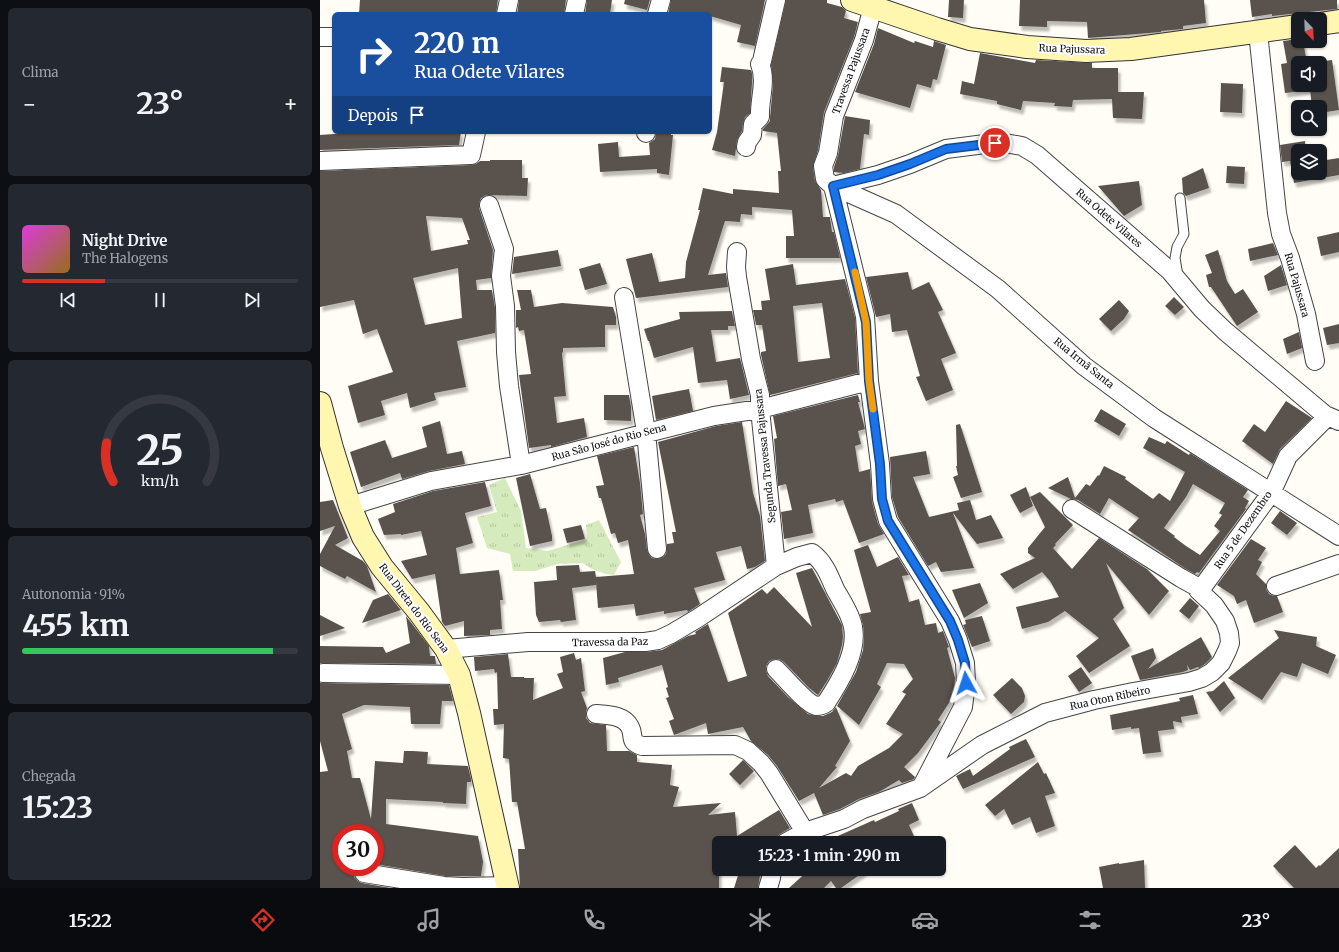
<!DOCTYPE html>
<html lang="pt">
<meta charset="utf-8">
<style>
:root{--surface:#171b24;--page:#242831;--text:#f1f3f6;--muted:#9ea1a6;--line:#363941;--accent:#d93025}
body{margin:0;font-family:Merriweather,serif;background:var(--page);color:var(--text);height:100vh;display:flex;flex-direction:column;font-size:15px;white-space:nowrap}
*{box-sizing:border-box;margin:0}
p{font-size:13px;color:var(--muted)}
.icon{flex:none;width:22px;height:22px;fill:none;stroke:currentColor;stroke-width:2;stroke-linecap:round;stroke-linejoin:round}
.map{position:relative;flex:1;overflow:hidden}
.details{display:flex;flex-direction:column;gap:8px;padding:8px;background:#0d0f14;width:320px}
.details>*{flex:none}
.top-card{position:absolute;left:12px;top:12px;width:380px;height:122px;border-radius:6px;box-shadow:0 1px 3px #0004;background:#1a4fa0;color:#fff;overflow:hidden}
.needle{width:26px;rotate:157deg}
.controls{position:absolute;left:971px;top:12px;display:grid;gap:8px}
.controls a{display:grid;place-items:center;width:36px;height:36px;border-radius:6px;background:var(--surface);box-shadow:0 1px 3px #0004;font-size:20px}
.speed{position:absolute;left:12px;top:824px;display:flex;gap:8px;font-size:20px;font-weight:700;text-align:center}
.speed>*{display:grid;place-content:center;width:52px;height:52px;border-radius:50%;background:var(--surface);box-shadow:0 1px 3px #0004;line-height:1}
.speed .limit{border:6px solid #d22;background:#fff;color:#111}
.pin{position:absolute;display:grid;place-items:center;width:34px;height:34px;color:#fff;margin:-17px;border:2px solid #fff;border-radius:50%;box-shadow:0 1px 4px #0007}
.me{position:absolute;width:44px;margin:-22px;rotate:355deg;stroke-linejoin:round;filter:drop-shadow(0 0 3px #0008)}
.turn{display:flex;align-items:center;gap:14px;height:84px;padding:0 16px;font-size:18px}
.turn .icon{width:52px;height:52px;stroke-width:2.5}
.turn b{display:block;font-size:28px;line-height:34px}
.then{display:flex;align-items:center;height:38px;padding:0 16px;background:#0003;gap:8px;font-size:15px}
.big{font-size:30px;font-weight:700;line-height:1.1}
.details .card{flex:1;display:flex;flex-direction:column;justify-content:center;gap:6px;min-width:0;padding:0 14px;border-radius:6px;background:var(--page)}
.details .dial{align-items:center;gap:0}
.dial svg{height:104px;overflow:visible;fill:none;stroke:var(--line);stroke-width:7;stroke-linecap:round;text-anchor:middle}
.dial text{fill:var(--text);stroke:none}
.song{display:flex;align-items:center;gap:12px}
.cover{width:48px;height:48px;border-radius:6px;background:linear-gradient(135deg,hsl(300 70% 55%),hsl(40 70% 35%))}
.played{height:4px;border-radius:2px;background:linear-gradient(90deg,var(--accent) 30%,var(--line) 30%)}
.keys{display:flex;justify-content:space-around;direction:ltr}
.heat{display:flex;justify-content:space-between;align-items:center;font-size:22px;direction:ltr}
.charge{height:6px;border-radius:3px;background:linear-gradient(90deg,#34c759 91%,var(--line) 0)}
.trip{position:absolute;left:392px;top:836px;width:234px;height:40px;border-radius:6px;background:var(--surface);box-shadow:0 1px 3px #0004;font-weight:700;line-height:40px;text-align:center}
.menu{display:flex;height:64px;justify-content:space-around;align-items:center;background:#090b0e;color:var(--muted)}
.menu .icon{width:28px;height:28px}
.menu .current{color:var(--accent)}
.menu b{font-size:18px;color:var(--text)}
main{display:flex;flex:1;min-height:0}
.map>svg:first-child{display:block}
</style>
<main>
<section class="details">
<div class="card"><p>Clima</p>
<div class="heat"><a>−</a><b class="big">23°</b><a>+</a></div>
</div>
<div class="card">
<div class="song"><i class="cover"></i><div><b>Night Drive</b><p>The Halogens</p></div></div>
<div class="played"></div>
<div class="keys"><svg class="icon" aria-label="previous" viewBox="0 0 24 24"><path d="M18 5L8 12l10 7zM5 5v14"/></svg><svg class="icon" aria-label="pause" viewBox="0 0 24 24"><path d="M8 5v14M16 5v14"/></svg><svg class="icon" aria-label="next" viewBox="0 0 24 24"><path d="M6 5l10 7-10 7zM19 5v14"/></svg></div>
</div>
<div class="card dial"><svg viewBox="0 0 100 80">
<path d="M14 69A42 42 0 1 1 86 69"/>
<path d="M14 69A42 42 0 0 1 9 39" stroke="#d93025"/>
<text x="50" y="56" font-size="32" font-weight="700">25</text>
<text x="50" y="72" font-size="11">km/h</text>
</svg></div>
<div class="card"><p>Autonomia · 91%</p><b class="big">455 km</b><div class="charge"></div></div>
<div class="card"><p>Chegada</p><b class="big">15:23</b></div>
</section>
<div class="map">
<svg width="1019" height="888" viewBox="0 0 1019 888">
<defs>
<pattern id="park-tufts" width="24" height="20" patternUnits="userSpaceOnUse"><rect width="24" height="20" fill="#d5ebbd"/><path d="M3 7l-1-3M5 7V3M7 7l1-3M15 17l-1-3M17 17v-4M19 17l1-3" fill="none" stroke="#b6c8a1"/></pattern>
<filter id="shadow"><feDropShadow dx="2.5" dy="4.5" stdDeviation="1" flood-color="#0004"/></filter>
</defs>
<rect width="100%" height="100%" fill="#fffdf5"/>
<path fill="url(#park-tufts)" d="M 185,478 L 201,511 L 206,548 L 228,551 L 267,539 L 266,525 L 279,520 L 301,562 L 294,575 L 286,574 L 272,569 L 263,563 L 238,564 L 215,571 L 193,571 L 190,554 L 167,548 L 157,517 L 177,512 L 169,485 Z"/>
<path fill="#5a524d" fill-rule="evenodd" filter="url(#shadow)" d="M 40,0 L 178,0 L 176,14 L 39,14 Z
M 199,0 L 246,0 L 244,14 L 197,14 Z
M 267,0 L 292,0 L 290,14 L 265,14 Z
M 305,0 L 330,0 L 327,10 L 304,4 Z
M 351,0 L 445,0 L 435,46 L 417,42 L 421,25 L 390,16 L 390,14 L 348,14 Z
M 466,0 L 507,0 L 507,3 L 522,7 L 526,11 L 524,18 L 538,22 L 534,37 L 504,112 L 498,150 L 493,167 L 495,181 L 501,190 L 503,217 L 510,217 L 512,232 L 514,232 L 520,258 L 466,258 L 466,236 L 474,236 L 472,210 L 432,207 L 432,215 L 421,214 L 420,222 L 405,221 L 388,275 L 406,273 L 408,287 L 316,298 L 306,259 L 332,253 L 339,282 L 365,278 L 366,262 L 380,210 L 378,210 L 383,188 L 413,194 L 413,189 L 459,193 L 458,171 L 461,171 L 457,133 L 443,131 L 443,129 L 450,121 L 450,117 L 453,84 L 451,65 Z
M 629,0 L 644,0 L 643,18 L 628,17 Z
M 700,0 L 884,0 L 886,23 L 863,26 L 863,29 L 841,31 L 841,32 L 768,38 L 767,22 L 727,21 L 727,27 L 699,26 Z
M 930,0 L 1017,0 L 1017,9 L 952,16 L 952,14 L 932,17 Z
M 558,28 L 594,43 L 595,41 L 613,47 L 614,41 L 626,45 L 617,80 L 613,79 L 611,88 L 597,84 L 590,108 L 535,92 L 554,44 Z
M 978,39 L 978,41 L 983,41 L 987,63 L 978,63 L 978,85 L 1000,85 L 1000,63 L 989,63 L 1012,60 L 1019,110 L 1000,113 L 1000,107 L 992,107 L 990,90 L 965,93 L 961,64 L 967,63 L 963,41 Z
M 660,53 L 715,63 L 716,60 L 772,63 L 772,68 L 798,68 L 798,92 L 824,92 L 822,119 L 793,118 L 792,99 L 753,100 L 752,107 L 734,106 L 735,103 L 703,101 L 701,110 L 677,104 L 677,101 L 640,94 L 642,81 L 654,84 Z
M 402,67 L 431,70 L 432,73 L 432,83 L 430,113 L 425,117 L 423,123 L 422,131 L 417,140 L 415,156 L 392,150 L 397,132 L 404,82 L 400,82 Z
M 901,83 L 923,84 L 922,113 L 900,112 Z
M 525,116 L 550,120 L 549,135 L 544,134 L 540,169 L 524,173 L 514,172 L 514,167 L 518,155 Z
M 41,132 L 141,132 L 139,145 L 0,150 L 0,135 Z
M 336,132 L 351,132 L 351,135 L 353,135 L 349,175 L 337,173 L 337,169 L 280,172 L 278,144 L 298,142 L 299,157 L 330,155 L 329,143 L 335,139 Z
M 985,141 L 986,151 L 978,151 L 978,173 L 1000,173 L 1000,161 L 1019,158 L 1019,175 L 974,183 L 970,161 L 962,162 L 960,145 Z
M 170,160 L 202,160 L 202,178 L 208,178 L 207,196 L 166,195 L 161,198 L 159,203 L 159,208 L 173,250 L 171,278 L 156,280 L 157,290 L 172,290 L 175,308 L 175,333 L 137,341 L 146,387 L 114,393 L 116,400 L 90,408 L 87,393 L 61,401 L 65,415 L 38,423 L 28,386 L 73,372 L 57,329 L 43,334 L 34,300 L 0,307 L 0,171 L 151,165 L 156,164 L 160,161 L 170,161 ZM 106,216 L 142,218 L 150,240 L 147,240 L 148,244 L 111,251 ZM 138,268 L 142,318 L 105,325 L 93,278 Z
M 907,166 L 925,167 L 924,184 L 906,183 Z
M 883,168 L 889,188 L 866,196 L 863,193 L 862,178 Z
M 819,181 L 822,205 L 804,216 L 778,186 Z
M 1019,232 L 1019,252 L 1001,256 L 997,237 Z
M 953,243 L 958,255 L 930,261 L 928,249 Z
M 238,250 L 241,266 L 192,274 L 194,257 Z
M 898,250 L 907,281 L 915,294 L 923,289 L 938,312 L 917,326 L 891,287 L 889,287 L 886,275 L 892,273 L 885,255 Z
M 280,263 L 287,284 L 265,290 L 259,269 Z
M 473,264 L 476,285 L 525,279 L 535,318 L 538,373 L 450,395 L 441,355 L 441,352 L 446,351 L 442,325 L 436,325 L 433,310 L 442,310 L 441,301 L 450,300 L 445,269 ZM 502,303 L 510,358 L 478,362 L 473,306 Z
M 961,265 L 967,285 L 948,291 L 944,276 Z
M 588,272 L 592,290 L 609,282 L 623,310 L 618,312 L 636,353 L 621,359 L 633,390 L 606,401 L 596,377 L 600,376 L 587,330 L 572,332 L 570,314 L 556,317 L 546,277 Z
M 197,290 L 211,290 L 214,307 L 242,303 L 293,307 L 296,317 L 296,325 L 285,325 L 285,347 L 243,348 L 243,352 L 242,353 L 246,396 L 234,397 L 237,423 L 264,418 L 267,437 L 231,447 L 231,445 L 209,448 L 199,375 L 211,374 L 204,330 L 199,331 L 198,327 L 196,328 L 196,310 L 201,310 Z
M 854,297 L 864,307 L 855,315 L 845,306 Z
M 799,300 L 809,311 L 804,319 L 791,331 L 779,319 Z
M 412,311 L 415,326 L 408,326 L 408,330 L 391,330 L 396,362 L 420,358 L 429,395 L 410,399 L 407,380 L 378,383 L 373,347 L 334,358 L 329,341 L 328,341 L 324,329 L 360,319 L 359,312 Z
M 1019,324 L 1019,343 L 1007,345 L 1003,328 Z
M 979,332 L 982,348 L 967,354 L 963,339 Z
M 369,389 L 373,411 L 336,420 L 332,396 Z
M 284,395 L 309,395 L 311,407 L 311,421 L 284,420 Z
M 538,395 L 540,402 L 538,402 L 545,429 L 538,431 L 541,444 L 535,446 L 539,472 L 550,469 L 552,502 L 558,524 L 564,534 L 539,543 L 523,500 L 516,502 L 515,499 L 488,505 L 493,533 L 464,539 L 461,512 L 472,510 L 466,484 L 458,486 L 454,439 L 457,438 L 453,416 Z
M 966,401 L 992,418 L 960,449 L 953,464 L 922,441 L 934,424 L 945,432 Z
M 781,409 L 806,424 L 799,436 L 774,421 Z
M 120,421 L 127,454 L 142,451 L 145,464 L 109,471 L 82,479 L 80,473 L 41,487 L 30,452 L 65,440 L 72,458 L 107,447 L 102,427 Z
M 422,422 L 433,493 L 440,516 L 445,561 L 435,567 L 427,569 L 421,546 L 396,552 L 405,580 L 374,588 L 380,604 L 368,612 L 367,610 L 344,614 L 344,611 L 316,616 L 314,604 L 278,608 L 276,582 L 276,585 L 252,588 L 256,620 L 241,622 L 240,620 L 219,622 L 216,615 L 214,582 L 237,580 L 236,566 L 259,565 L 260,572 L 275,571 L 276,577 L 314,574 L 308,540 L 298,543 L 295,533 L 291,534 L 281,498 L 279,498 L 276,486 L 284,485 L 277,456 L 314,447 L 320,483 L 323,514 L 320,515 L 325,534 L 327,550 L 329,555 L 332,558 L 338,559 L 343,557 L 346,554 L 347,544 L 354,543 L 352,532 L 356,532 L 338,442 L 396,426 Z
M 640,424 L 662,492 L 641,498 L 633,477 L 638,475 L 636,466 L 637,466 L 636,425 Z
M 829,437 L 845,444 L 847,441 L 869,455 L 870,453 L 928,490 L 923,497 L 929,501 L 925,508 L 926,509 L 879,573 L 877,572 L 875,574 L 866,569 L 808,530 L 819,518 L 789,498 L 780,514 L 758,500 L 751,499 L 728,488 L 748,477 L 755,498 L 766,484 L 770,486 L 778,475 L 779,476 L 784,466 L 806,477 L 805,479 L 833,499 L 839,493 L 850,501 L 865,472 L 823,448 ZM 873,484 L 905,503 L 899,513 L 902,515 L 894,526 L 900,531 L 880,555 L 866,546 L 854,537 L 855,536 L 844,528 L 866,497 Z
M 606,451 L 610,474 L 593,477 L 609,517 L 639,510 L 637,503 L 650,500 L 656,520 L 671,515 L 683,538 L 657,544 L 633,513 L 654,568 L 621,572 L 616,562 L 608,566 L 578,517 L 572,497 L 570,457 Z
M 210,474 L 220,509 L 226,508 L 232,536 L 232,541 L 210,546 L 196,478 Z
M 165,482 L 171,506 L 145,513 L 153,543 L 136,548 L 140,574 L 179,570 L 183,600 L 180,600 L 182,629 L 170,630 L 170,635 L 144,636 L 144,621 L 125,626 L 122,622 L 115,574 L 92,579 L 81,561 L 107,555 L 101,531 L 81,535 L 81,534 L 64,535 L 58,519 L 75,512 L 73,504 L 113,491 Z
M 706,487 L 713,506 L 700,513 L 690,495 Z
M 720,492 L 753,525 L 735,544 L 736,545 L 733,548 L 752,569 L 779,538 L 827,569 L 849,591 L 829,615 L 786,563 L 804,608 L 793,619 L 810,646 L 769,673 L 756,656 L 779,638 L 745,611 L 728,622 L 702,629 L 696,607 L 739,597 L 730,581 L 722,572 L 693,589 L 680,574 L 715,558 L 708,553 L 708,548 L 725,527 L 710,497 Z
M 13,500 L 28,538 L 15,545 L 43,561 L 47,566 L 56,592 L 27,576 L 25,579 L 0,566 L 0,554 L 15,526 L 0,531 L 0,502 Z
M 960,511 L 977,523 L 967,535 L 951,523 Z
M 261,525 L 265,539 L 247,543 L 243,529 Z
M 931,539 L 946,548 L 938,560 L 942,562 L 936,574 L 946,584 L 946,589 L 949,594 L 954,596 L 957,596 L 963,612 L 934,623 L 926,600 L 917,604 L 914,596 L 897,585 Z
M 548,545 L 557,567 L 578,557 L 589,575 L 582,576 L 589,602 L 599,599 L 605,625 L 616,623 L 618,633 L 623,631 L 629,647 L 627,648 L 635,678 L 634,695 L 618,720 L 621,722 L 598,753 L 584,767 L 595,777 L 594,779 L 582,783 L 579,780 L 559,792 L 539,799 L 520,809 L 503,815 L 494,793 L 479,801 L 457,766 L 448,755 L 431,741 L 423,727 L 388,734 L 386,723 L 354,735 L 349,721 L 354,719 L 346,698 L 349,697 L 346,688 L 348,687 L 342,665 L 298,678 L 299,682 L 286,685 L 283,658 L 305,652 L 325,652 L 342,650 L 368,636 L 376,634 L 375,632 L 388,624 L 408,682 L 427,676 L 408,613 L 442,589 L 447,594 L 454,587 L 492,627 L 476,573 L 492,568 L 522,625 L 523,637 L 522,645 L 517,663 L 507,681 L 498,695 L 489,688 L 464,662 L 459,659 L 454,659 L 449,661 L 446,666 L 446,671 L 448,676 L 468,697 L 488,714 L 496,716 L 503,716 L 512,712 L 516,707 L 530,741 L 515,766 L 517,767 L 499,788 L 526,773 L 531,776 L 538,766 L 569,748 L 583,734 L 566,724 L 586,694 L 582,692 L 593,679 L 584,664 L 567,663 L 557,684 L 561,687 L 539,725 L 517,706 L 536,672 L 543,650 L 544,636 L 543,625 L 540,614 L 551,612 L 534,550 Z
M 660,583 L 668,603 L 644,618 L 632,590 Z
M 68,594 L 81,610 L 42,623 L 53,600 Z
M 870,598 L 879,606 L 869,619 L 859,611 Z
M 0,615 L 25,628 L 0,636 Z
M 86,616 L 109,646 L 110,656 L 115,656 L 116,664 L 0,663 L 0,646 L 63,647 L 66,653 L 90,643 Z
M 662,616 L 670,641 L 652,647 L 643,625 L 646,624 L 645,620 Z
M 954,630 L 997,637 L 996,646 L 1016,655 L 1008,674 L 982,663 L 977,677 L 961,672 L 942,700 L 908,678 L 959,638 Z
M 881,637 L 892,657 L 885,664 L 879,668 L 878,667 L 870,670 L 867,665 L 868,670 L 863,672 L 820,680 L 811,656 L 833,648 L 836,658 L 828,669 Z
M 254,653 L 256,660 L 261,658 L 265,691 L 261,692 L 267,708 L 266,713 L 266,718 L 270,723 L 286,725 L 287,751 L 309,751 L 317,755 L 317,762 L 352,765 L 350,785 L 359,787 L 353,807 L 401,803 L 388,815 L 415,812 L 417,836 L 459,810 L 470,828 L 460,834 L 456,838 L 455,843 L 399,843 L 399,888 L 200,888 L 198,849 L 205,849 L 197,802 L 192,802 L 189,759 L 183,758 L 184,724 L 174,725 L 173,709 L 178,709 L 177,672 L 175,673 L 174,669 L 155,671 L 154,657 L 188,654 L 191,677 L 204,677 L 204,678 L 214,678 L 213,700 L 243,688 L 237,674 L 243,672 L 240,657 Z
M 761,667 L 772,683 L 759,692 L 748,676 Z
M 692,678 L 702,688 L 705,696 L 704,702 L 691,714 L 673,695 Z
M 904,681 L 915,698 L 900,712 L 886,692 L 893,691 Z
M 0,683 L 129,685 L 133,701 L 122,701 L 120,724 L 91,724 L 90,707 L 44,705 L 22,714 L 32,749 L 27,751 L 32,778 L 40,778 L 51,819 L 55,761 L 83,763 L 84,751 L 93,751 L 108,752 L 107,764 L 148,766 L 151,779 L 151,782 L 147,782 L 146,804 L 123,803 L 123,802 L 66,799 L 66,824 L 158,836 L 163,862 L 161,876 L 125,876 L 55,864 L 55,833 L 21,833 L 21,867 L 36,867 L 34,872 L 34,877 L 38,881 L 42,883 L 71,888 L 0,888 L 0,772 L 8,771 L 0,741 Z
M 873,695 L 878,714 L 861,717 L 862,723 L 853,721 L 854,729 L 838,731 L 841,752 L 823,754 L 819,728 L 811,729 L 811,727 L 792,730 L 790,715 L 860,701 L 859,698 Z
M 706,739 L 715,757 L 643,789 L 636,776 L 650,769 L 653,776 L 690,749 L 689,747 Z
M 423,760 L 434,771 L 420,785 L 409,774 Z
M 718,762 L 724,774 L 726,773 L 735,793 L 725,796 L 735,826 L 716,833 L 710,817 L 692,825 L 684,809 L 675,816 L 665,805 Z
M 592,803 L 599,820 L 589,825 L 597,843 L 583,843 L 580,837 L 567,843 L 502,843 L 554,820 L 555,822 L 579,811 L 578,809 Z
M 975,845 L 996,868 L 999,865 L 1000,866 L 1019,848 L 1019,888 L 974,888 L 953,866 Z
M 824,860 L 825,888 L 783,888 L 779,867 L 799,863 L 799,864 Z
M 420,869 L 441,869 L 438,888 L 414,888 Z
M 490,869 L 548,869 L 521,888 L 516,888 L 511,881 L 504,888 L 469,888 Z"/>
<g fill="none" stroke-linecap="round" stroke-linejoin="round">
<defs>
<path id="service" d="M 858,276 L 855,258 L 857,247 L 864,234 L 860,198"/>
<path id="minor" d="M 553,7 L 544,40 L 514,116 L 508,153 L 503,166 L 505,179 L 513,186 L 576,214 L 678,289 L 764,366 L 834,418 L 1019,536
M 186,14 L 189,0
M 254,14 L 257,0
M 337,14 L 341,0
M 938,32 L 957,213 L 961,234 L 970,258 L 986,314 L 995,361
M 0,37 L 14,37
M 326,133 L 326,132
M 426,147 L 427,142 L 432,135 L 433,124 L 440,117 C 439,100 447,81 440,64 L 442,61 L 456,0
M 0,161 L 151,155 L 156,132
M 513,186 L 545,316 L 549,381 L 560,464 L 562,499 L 568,521 L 630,621 L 638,640 L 645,663 L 646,683 L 643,707 L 602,786
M 513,186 L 558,175 L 590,164 L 626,149 L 665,144 L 685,143 L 702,146 L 717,155 L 850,271 L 882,309 L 905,331 L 1005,415 L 1019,421
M 169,205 L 184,249 L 181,276 L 185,306 L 186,352 L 189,386 L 201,465
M 417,252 L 416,267 L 417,277 L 431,359 L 440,395 L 440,409 L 456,566
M 304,297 L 326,432 L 337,549
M 30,506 L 111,481 L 201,465 L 394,416 L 440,409 L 549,381
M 956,586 L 1019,564
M 881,589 L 951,493 L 968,456 L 1008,416
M 126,649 L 208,642 L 325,642 L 338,640 L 351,634 L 378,618 L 456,566 L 477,557 L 492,553 C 504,562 509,575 515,589 C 521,600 531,614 533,627 C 538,653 519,683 506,703 C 503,705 500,706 496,706 C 487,704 464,677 456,669
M 3,673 L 139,675
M 276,714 C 288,715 304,715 310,727 C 315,736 308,742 322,746 L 415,745 L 428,751 L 441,763 L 449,773 L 485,832
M 465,843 L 485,832 L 524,819 L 543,809 L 600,788 L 662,745 L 725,713 L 774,700 L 813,692 L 869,682 L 882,678 L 892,672 L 901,663 L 907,651 L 910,643 L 909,633 L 905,621 L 894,605 L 878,590 L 881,589 L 861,578 L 752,509
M 44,873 L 124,886 L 142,887 L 188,886
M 448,888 L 451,878 L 452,869"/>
<path id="secondary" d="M 532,0 L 617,29 L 650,39 L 707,47 L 766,51 L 811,49 L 978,26
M 1000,24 L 1019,21
M 0,403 L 12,448 L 30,506 L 43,537 L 62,567 L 99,612 L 126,649 L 139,675 L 149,713 L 188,888"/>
</defs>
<use href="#service" stroke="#444" stroke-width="11"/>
<use href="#minor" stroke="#444" stroke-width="20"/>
<use href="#secondary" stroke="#333" stroke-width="24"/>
<use href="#service" stroke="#fff" stroke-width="9"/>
<use href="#minor" stroke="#fff" stroke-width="18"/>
<use href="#secondary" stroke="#fff6b0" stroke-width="22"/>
</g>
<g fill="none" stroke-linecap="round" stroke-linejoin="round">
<defs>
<path id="route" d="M 646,683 L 645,663 L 638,640 L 630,621 L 568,521 L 562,499 L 560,464 L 549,381 L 546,322 L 513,186 L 558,175 L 590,164 L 626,149 L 675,143"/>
</defs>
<use href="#route" stroke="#114b97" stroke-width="10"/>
<use href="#route" stroke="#1a73e8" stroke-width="7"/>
<path stroke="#f59e0b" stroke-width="7" d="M 535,272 L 546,322 L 549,381 L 553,409"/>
</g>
<g text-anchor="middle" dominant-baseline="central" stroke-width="4" stroke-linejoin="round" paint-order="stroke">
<g font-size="10" fill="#111" stroke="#fff">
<text transform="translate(752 49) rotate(2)">Rua Pajussara</text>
<text transform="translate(531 71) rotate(-70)">Travessa Pajussara</text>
<text transform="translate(789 218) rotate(41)">Rua Odete Vilares</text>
<text transform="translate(977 285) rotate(74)">Rua Pajussara</text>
<text transform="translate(764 363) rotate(39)">Rua Irmã Santa</text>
<text transform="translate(289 442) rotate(-15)">Rua Sâo José do Rio Sena</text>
<text transform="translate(445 456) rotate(-96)">Segunda Travessa Pajussara</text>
<text transform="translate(923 530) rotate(-55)">Rua 5 de Dezembro</text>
<text transform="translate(94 608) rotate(53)">Rua Direta do Rio Sena</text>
<text transform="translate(290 642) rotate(-1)">Travessa da Paz</text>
<text transform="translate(790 698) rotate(-12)">Rua Oton Ribeiro</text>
</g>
</g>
</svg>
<div class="controls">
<a><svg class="needle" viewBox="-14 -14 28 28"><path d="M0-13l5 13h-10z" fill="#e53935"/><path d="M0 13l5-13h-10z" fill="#9ea1a6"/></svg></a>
<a><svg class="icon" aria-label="sound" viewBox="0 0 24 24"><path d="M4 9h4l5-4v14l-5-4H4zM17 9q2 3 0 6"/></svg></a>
<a><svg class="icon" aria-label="search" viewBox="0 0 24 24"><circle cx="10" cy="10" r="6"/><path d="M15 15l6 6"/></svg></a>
<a><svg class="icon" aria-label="layers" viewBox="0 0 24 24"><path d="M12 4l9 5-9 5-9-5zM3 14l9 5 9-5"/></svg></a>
</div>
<div class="speed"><div class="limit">30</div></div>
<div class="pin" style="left:675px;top:143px;background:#d93025"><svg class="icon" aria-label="arrive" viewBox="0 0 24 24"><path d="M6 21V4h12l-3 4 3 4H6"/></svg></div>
<svg class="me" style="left:646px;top:683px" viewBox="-20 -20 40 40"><path d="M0-17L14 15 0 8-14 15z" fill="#1a73e8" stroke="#fff" stroke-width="4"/></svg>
<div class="trip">15:23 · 1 min · 290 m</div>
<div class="top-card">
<div class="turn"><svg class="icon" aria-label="right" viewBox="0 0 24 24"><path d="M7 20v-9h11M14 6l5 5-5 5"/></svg><div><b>220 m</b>Rua Odete Vilares</div></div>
<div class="then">Depois<svg class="icon" aria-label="arrive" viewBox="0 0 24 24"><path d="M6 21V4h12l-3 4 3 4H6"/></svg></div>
</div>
</div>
</main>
<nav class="menu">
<b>15:22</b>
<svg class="icon current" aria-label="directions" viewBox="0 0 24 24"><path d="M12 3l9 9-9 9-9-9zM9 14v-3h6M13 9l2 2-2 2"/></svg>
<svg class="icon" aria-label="music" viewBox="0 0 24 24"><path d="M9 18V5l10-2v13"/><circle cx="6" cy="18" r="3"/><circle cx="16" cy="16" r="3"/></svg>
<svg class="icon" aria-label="phone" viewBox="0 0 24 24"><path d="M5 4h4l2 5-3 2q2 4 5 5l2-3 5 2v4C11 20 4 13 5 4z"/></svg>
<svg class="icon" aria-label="climate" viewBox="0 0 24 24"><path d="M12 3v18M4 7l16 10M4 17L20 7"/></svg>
<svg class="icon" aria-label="car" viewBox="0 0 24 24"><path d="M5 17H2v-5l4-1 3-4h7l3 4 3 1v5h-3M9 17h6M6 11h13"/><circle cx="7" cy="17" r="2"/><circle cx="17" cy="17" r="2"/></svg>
<svg class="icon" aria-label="filters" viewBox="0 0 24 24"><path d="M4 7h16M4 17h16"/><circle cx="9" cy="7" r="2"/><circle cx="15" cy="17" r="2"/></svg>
<b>23°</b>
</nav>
